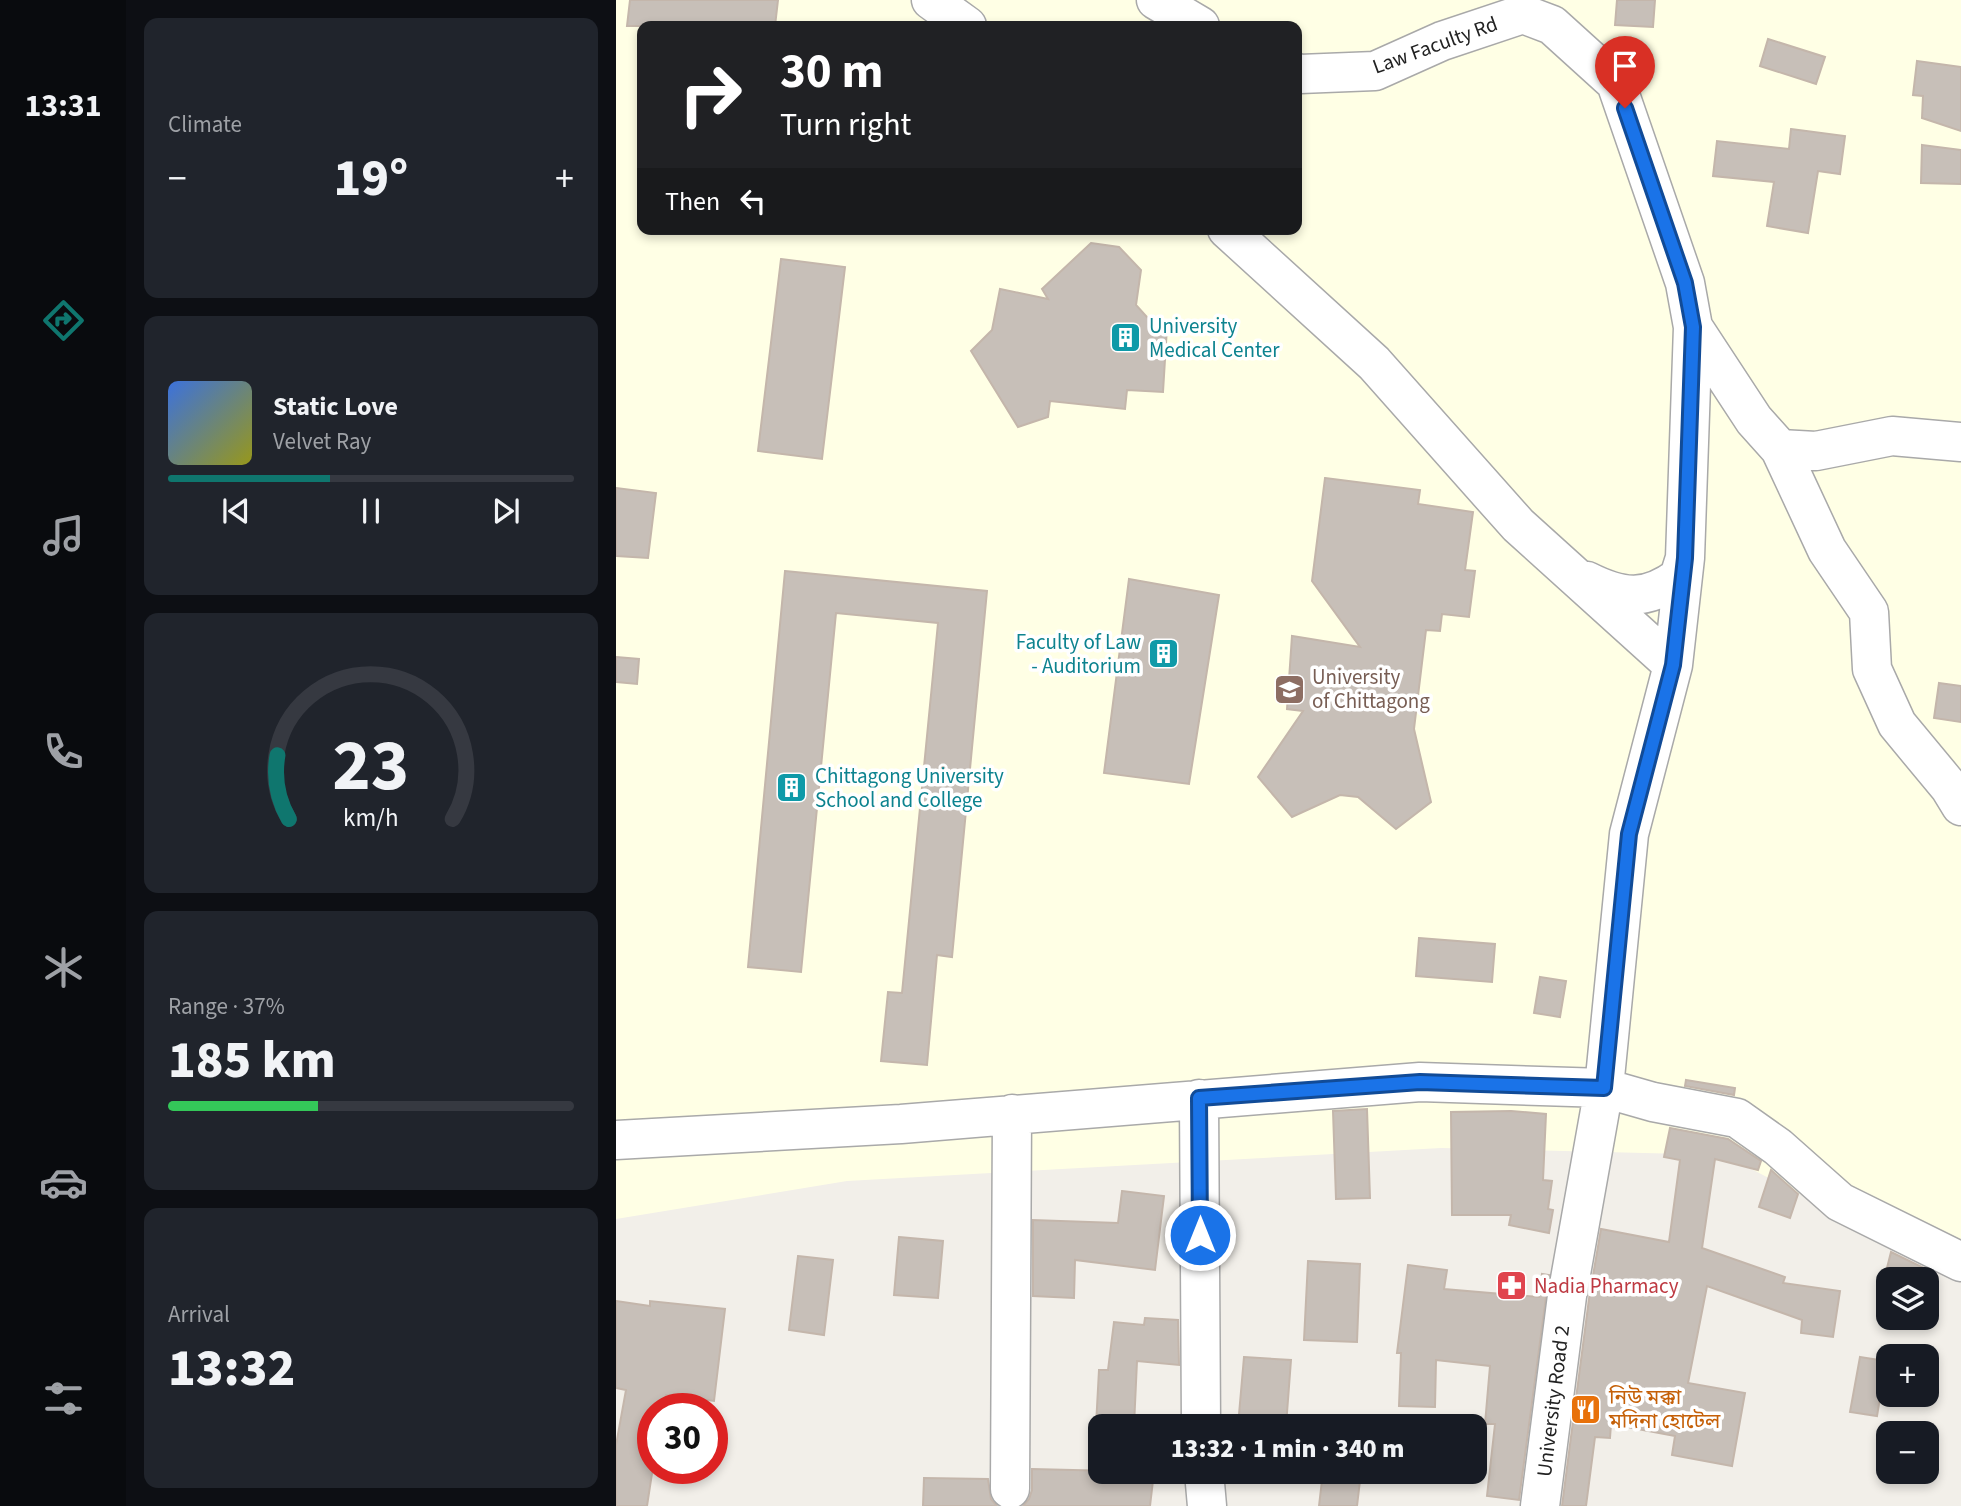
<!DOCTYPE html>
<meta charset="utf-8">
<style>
:root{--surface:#171b24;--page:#20242c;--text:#f1f3f6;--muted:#9ea1a6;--line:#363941;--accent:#0f766e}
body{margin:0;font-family:"Source Sans 3","Noto Sans Bengali",sans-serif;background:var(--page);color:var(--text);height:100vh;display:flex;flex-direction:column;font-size:26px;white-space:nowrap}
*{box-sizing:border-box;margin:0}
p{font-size:23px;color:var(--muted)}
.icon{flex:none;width:38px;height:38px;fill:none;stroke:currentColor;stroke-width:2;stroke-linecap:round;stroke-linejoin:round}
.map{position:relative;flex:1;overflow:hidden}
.details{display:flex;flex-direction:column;gap:18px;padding:18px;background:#0d0f14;width:490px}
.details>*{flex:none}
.banner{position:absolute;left:21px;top:21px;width:665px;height:214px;border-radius:14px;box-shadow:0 4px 10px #0003;background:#202124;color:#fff;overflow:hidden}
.tools{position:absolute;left:1260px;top:1267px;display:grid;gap:14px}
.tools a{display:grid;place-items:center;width:63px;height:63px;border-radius:14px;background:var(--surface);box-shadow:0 4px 10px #0003;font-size:35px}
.speed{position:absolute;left:21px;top:1393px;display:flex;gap:14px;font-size:35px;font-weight:700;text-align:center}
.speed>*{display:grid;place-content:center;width:91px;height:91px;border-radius:50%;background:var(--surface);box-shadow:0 4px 10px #0003;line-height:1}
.speed .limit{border:10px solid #d22;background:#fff;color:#111}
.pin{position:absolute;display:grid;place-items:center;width:60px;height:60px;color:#fff;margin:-72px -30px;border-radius:50% 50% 50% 0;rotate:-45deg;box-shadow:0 0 7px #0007}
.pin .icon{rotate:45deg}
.me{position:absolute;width:77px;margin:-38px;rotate:0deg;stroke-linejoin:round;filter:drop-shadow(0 0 5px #0008)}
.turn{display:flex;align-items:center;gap:24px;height:147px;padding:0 28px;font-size:32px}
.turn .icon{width:91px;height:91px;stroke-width:2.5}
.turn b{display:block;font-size:49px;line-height:60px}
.then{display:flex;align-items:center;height:66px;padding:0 28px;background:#0003;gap:14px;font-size:26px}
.big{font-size:52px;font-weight:800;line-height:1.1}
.details .widget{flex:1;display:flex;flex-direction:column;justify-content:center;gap:10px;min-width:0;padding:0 24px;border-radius:14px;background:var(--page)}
.details .dial{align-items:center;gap:0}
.dial svg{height:182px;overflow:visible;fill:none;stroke:var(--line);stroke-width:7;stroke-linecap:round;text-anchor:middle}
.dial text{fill:var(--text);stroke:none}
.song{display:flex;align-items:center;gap:21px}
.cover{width:84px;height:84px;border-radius:10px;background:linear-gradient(135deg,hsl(220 70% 55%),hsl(60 70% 35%))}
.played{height:7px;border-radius:4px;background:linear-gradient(90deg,var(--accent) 40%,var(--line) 40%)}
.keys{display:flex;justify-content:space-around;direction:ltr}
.heat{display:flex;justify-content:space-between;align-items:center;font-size:38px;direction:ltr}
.charge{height:10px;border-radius:5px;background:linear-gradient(90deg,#34c759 37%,var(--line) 0)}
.trip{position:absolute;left:472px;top:1414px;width:399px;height:70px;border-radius:14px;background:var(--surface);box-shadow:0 4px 10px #0003;font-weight:800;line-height:70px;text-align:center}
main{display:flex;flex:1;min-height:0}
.dock{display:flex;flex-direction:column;width:126px;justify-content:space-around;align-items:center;background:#090b0e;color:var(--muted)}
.dock .icon{width:49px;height:49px}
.dock .on{color:var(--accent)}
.dock b{font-size:32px;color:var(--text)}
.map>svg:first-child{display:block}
</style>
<main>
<nav class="dock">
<b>13:31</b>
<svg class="icon on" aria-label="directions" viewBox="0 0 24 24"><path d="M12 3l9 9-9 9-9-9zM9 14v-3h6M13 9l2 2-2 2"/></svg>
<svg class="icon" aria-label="music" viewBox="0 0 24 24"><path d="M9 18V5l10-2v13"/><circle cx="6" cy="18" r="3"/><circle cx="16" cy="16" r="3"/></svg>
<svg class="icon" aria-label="phone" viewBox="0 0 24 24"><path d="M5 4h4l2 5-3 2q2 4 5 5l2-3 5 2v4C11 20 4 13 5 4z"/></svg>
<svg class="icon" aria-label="climate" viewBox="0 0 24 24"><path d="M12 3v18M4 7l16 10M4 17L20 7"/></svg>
<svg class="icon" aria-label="car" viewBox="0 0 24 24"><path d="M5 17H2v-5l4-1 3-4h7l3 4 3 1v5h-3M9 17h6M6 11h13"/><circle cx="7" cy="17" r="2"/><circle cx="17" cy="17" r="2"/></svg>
<svg class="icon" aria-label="filters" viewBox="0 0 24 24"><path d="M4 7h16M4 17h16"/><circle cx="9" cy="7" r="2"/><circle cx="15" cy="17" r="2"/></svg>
</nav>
<section class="details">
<div class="widget"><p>Climate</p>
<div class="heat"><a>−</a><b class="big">19°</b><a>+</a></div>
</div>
<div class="widget">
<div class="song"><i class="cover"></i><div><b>Static Love</b><p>Velvet Ray</p></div></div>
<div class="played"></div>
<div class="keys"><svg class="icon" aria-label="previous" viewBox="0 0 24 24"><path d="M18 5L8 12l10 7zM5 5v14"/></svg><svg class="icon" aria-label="pause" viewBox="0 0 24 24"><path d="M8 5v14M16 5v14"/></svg><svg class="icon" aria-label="next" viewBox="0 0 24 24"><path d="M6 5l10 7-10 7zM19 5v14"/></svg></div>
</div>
<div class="widget dial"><svg viewBox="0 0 100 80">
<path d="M14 69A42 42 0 1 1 86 69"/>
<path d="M14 69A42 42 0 0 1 9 41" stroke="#0f766e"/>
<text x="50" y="56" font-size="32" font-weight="700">23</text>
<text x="50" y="72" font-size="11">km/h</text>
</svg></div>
<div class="widget"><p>Range · 37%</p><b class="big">185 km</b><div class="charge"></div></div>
<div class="widget"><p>Arrival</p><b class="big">13:32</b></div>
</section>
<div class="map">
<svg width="1345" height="1506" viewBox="0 0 1345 1506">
<rect width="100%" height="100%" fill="#f2efe9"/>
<path fill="#ffffe5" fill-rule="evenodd" d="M 0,0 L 1345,0 L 1345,1277 L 1108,1155 L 825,1148 L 231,1181 L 0,1219 ZM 26,26 L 681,26 L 681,229 L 26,229 Z"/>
<path fill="#c7bfb8" stroke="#c4b6ab" stroke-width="2" d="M 14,0 L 162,0 L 159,26 L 11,26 Z
M 1001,0 L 1039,0 L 1037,27 L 999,25 Z
M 1152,39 L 1209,57 L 1200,84 L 1144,66 Z
M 1301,61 L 1345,67 L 1345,131 L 1306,118 L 1307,96 L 1297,95 Z
M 1175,129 L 1229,136 L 1224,174 L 1202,171 L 1192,233 L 1151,226 L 1158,182 L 1097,176 L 1101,141 L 1173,149 Z
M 1306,145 L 1345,150 L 1345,184 L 1305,183 Z
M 475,243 L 503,247 L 525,270 L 520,305 L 539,326 L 551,327 L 547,392 L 511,390 L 509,409 L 434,401 L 432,417 L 402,427 L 355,351 L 376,330 L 384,289 L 432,299 L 426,289 Z
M 165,259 L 229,267 L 206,459 L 142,451 Z
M 709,478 L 804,490 L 802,504 L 857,512 L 849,570 L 859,571 L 853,617 L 826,614 L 824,631 L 810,630 L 798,729 L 815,802 L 780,829 L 742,797 L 724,795 L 676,817 L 642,777 L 687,711 L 671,709 L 676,636 L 744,647 L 696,581 Z
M 0,488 L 40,493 L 32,558 L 0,556 Z
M 169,571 L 371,591 L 336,957 L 321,955 L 311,1065 L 265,1061 L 272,992 L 286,993 L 322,623 L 220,613 L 185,972 L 132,967 Z
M 513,579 L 603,595 L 573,784 L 488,773 Z
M 0,657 L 23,659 L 21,684 L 0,682 Z
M 1323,683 L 1345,686 L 1345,722 L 1318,718 Z
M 803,938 L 879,944 L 876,982 L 800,976 Z
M 924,977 L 950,981 L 944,1017 L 918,1013 Z
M 1070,1080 L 1119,1088 L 1118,1095 L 1069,1086 Z
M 751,1109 L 754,1198 L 720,1199 L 717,1111 Z
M 895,1111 L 930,1114 L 927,1180 L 936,1181 L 932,1209 L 937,1210 L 933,1233 L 893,1225 L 895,1215 L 836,1215 L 835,1112 Z
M 1054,1128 L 1112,1139 L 1145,1161 L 1142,1170 L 1099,1159 L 1086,1248 L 1169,1277 L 1167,1283 L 1224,1291 L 1217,1337 L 1185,1333 L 1186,1320 L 1091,1286 L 1072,1383 L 1129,1393 L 1116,1466 L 1056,1455 L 1059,1436 L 995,1424 L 994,1438 L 979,1437 L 970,1506 L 946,1506 L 973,1299 L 985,1229 L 1053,1242 L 1064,1160 L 1048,1157 Z
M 1155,1170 L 1182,1194 L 1174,1218 L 1143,1207 Z
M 506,1191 L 548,1196 L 539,1270 L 459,1260 L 458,1298 L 417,1296 L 417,1220 L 502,1223 Z
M 283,1237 L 327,1241 L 322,1298 L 278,1295 Z
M 1275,1252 L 1318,1273 L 1316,1281 L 1270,1272 Z
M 182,1256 L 217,1260 L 208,1335 L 173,1330 Z
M 692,1261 L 744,1264 L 741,1342 L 688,1340 Z
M 792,1265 L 831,1270 L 828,1289 L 923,1297 L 926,1274 L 933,1275 L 903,1500 L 871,1496 L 879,1424 L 869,1424 L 874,1366 L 820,1360 L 819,1407 L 783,1406 L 785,1353 L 781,1353 Z
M 0,1301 L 34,1306 L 34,1301 L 109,1309 L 98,1401 L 50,1395 L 47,1409 L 37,1409 L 37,1467 L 31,1506 L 0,1506 L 0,1445 L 10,1390 L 0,1388 Z
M 529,1318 L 562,1320 L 563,1365 L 521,1361 L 518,1426 L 480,1426 L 483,1370 L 492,1370 L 498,1322 L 528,1325 Z
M 628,1357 L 675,1360 L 670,1426 L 622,1426 Z
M 1244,1357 L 1270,1361 L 1261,1416 L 1234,1412 Z
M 416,1469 L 538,1472 L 534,1506 L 407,1506 L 413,1499 L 416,1490 Z
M 707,1472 L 745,1472 L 741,1506 L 703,1506 Z
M 308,1478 L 372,1479 L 375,1499 L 381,1506 L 307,1506 Z"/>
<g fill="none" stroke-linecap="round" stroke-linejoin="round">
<defs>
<path id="minor" d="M 315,0 L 351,26
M 540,0 L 584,26
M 681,73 L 684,74 L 759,71 L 826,41 L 907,14 L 936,25 L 1000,83 L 1069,283 L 1077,327 L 1069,558 L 1057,665 L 1013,834 L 988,1088 L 951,1296 L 924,1506
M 611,229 L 758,363 L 902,525 L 1057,665
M 1077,327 L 1138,420 L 1164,449 L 1200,451 L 1276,436 L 1345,442
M 1164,449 L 1211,550 L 1253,612 L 1256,669 L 1281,724 L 1334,788 L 1345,806
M 971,581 C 1007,599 1030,601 1063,577 L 1069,558
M 583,1099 L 585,1426
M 0,1140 L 285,1124 L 804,1082 L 988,1088 L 1037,1102 L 1121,1118 L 1162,1147 L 1224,1202 L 1345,1262
M 588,1472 L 591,1506
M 394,1489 L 396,1114"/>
</defs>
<use href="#minor" stroke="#a9a9a9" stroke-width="41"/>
<use href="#minor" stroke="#fff" stroke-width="38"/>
</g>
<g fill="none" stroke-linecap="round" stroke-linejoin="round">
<defs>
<path id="route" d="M 584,1235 L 583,1098 L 804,1082 L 988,1088 L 1013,834 L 1057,665 L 1069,558 L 1077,327 L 1069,283 L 1009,108"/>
</defs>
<use href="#route" stroke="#114b97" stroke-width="18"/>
<use href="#route" stroke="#1a73e8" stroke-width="12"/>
</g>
<defs>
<symbol id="building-square" viewBox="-11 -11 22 22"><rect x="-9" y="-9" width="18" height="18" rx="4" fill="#0f9aa8" stroke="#fff"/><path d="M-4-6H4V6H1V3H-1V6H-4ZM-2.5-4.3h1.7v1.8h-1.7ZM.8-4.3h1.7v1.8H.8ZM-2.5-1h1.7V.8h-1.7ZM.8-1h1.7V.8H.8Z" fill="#fff"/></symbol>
<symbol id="university-square" viewBox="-11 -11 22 22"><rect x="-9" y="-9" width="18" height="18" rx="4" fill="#8d6e63" stroke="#fff"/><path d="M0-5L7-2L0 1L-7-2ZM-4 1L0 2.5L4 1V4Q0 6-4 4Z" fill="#fff"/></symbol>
<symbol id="pharmacy-square" viewBox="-11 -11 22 22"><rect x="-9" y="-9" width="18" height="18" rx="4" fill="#e0444e" stroke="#fff"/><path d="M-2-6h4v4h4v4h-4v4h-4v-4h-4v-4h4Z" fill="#fff"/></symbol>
<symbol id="restaurant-square" viewBox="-11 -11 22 22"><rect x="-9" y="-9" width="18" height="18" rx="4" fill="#e8710a" stroke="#fff"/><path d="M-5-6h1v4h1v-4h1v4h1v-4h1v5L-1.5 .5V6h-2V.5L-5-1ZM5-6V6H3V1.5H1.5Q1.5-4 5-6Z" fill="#fff"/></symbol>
</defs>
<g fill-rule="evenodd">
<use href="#building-square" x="492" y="320" width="35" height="35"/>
<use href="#building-square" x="530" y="636" width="35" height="35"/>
<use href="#university-square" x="656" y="672" width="35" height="35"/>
<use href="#building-square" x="158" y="770" width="35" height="35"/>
<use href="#pharmacy-square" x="878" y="1268" width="35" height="35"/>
<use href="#restaurant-square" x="952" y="1392" width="35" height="35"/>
</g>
<g text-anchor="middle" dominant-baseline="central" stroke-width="7" stroke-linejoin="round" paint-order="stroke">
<g font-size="21" fill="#222" stroke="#fff">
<text transform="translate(819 45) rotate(-20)">Law Faculty Rd</text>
<text transform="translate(937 1401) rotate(-83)">University Road 2</text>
</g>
<g font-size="21" fill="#0d838f" stroke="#fff" text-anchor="start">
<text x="533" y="326">University<tspan x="533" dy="24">Medical Center</tspan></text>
<text x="525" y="642" text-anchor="end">Faculty of Law<tspan x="525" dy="24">- Auditorium</tspan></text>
<text x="199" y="776">Chittagong University<tspan x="199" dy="24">School and College</tspan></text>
</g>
<g font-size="21" fill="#785e54" stroke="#fff" text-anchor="start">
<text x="696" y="677">University<tspan x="696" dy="24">of Chittagong</tspan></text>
</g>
<g font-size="21" fill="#be3a42" stroke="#fff" text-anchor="start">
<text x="918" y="1286">Nadia Pharmacy</text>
</g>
<g font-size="21" fill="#c56008" stroke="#fff" text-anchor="start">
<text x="993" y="1397">নিউ মক্কা<tspan x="993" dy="24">মদিনা হোটেল</tspan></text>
</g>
</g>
</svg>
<div class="tools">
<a><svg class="icon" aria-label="layers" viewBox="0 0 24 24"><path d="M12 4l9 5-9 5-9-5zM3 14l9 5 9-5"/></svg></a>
<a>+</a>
<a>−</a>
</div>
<div class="speed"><div class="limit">30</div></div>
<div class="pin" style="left:1009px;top:108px;background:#d93025"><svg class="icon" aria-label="arrive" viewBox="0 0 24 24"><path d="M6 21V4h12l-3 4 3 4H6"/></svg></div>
<svg class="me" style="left:584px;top:1235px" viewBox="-20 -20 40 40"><circle r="17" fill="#1a73e8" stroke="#fff" stroke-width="3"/><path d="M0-11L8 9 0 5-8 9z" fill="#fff"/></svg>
<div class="trip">13:32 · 1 min · 340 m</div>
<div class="banner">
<div class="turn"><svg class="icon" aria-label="right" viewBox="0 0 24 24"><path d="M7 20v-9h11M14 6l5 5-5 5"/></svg><div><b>30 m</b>Turn right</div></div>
<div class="then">Then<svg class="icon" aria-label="left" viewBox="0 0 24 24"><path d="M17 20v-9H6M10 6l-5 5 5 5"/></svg></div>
</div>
</div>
</main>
